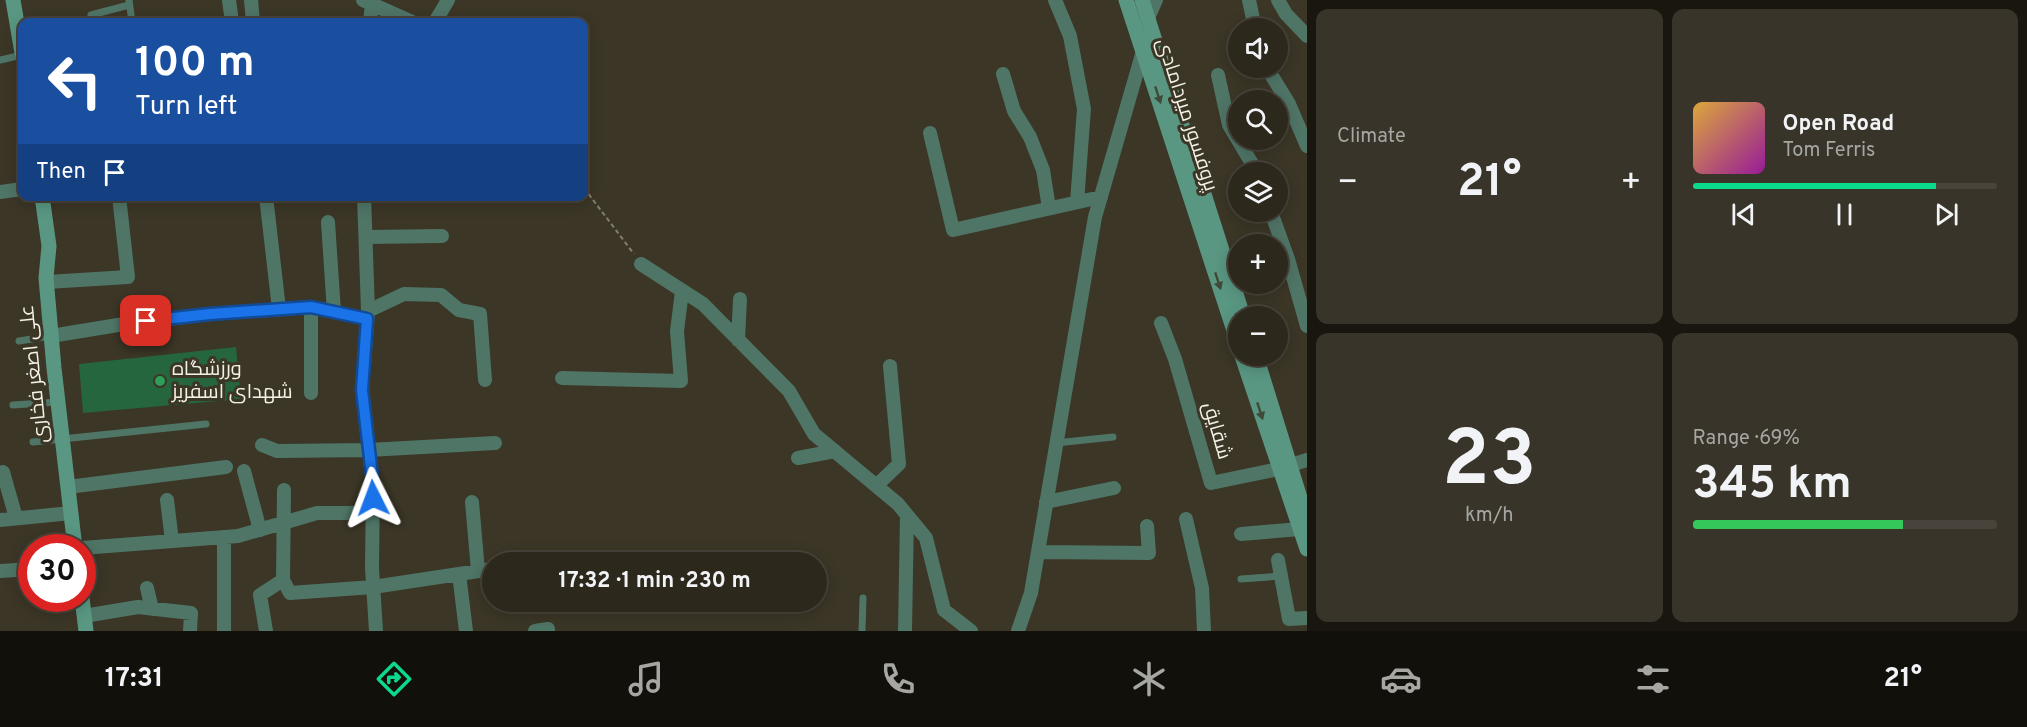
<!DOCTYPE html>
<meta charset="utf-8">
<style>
:root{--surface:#2c281c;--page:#383429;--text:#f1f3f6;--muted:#a6a6a3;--line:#48443b;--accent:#0bd98b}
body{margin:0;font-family:Overpass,Cairo,sans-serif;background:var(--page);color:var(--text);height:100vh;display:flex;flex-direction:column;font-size:22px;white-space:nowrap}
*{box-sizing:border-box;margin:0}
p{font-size:20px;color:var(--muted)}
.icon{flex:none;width:33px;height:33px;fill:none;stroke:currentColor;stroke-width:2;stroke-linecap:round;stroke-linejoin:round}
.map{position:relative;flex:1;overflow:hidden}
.sheet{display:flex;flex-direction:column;gap:9px;padding:9px;background:#18160f;width:720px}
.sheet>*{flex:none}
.top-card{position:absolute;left:18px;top:18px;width:570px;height:183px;border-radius:12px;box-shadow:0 3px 15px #0003,0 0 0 2px var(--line);background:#1a4fa0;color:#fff;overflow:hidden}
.buttons{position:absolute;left:1228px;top:18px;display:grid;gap:12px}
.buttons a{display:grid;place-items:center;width:60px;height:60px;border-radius:50%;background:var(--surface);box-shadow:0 3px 15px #0003,0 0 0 2px var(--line);font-size:30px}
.speed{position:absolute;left:18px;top:534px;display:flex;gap:12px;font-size:30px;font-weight:700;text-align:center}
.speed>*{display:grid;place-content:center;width:78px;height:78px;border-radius:50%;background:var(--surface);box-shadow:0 3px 15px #0003,0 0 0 2px var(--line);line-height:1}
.speed .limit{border:9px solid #d22;background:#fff;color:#111}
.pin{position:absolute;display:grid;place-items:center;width:51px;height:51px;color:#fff;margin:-26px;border-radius:12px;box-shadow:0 3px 9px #0006}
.me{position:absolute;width:66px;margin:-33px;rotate:357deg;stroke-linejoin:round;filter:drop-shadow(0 0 4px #0008)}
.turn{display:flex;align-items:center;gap:21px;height:126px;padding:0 18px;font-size:27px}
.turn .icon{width:78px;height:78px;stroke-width:2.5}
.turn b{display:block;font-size:42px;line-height:51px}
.then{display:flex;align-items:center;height:57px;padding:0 18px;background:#0003;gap:12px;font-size:22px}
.big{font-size:45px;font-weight:700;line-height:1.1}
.sheet .tile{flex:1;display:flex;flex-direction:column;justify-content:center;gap:9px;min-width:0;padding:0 21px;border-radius:12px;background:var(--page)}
.sheet .dial{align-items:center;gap:0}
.dial b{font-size:78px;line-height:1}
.song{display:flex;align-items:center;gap:18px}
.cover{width:72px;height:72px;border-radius:9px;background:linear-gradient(135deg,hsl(40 70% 55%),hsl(300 70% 35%))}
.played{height:6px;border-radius:3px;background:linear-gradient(90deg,var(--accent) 80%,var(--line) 80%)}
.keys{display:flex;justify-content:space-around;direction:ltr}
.heat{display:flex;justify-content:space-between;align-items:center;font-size:33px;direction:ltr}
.charge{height:9px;border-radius:4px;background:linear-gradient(90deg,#34c759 69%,var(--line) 0)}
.sheet .tiles{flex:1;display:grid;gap:9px;grid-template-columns:repeat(2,1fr)}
.trip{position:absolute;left:482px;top:552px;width:345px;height:60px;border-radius:30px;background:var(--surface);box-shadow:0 3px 15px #0003,0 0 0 2px var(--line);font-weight:700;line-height:60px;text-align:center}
.tabs{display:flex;height:96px;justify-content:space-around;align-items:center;background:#12100b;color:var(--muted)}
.tabs .icon{width:42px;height:42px}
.tabs .on{color:var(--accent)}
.tabs b{font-size:27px;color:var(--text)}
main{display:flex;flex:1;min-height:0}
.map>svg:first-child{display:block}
</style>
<main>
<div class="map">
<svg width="1307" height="631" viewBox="0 0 1307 631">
<rect width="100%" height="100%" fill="#3b3626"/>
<path fill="#26663f" d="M 236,347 L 241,399 L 83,413 L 79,364 Z"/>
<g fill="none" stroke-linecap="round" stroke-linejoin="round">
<path stroke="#817d6f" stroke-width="2" stroke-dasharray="4.5 3" stroke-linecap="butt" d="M 584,188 L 634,254"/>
<path stroke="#4f7567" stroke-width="7" d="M 129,0 L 132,22
M 91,15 L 129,5
M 0,60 L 22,55
M 19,341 L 51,336
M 13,405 L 58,402
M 33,442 L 206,424
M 1056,443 L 1113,437
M 1241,579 L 1281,576
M 862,631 L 863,598"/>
<path stroke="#4f7567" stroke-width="14" d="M 229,0 L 232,22
M 251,0 L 253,22
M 363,0 L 412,22
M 1055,0 L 1070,36 L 1084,109 L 1077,202
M 1249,0 L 1255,28
M 1278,0 L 1286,14 L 1307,36
M 1148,18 L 1156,0
M 370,22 L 372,4
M 435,22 L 448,0
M 1267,68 L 1289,104 L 1307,146
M 1003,74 L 1014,111 L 1030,137 L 1043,170 L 1049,208
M 1218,75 L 1229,125 L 1257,172
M 930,133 L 953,230 L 1101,197
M 0,192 L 22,189
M 266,196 L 279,309
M 364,196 L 368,311 L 362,389 L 373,484 L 372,568 L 376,631
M 1271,212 L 1288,259 L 1307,326
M 328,222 L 334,312
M 367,237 L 442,236
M 641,264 L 703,304 L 789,391 L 814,434 L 898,504 L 926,538 L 944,610 L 971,631
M 47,282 L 128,277 L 119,196
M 368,311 L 404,294 L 441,295 L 459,310 L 480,314 L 485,380
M 1161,323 L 1175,359 L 1211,483 L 1279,469
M 51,336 L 124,324 L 210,314 L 311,307 L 367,319
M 738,340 L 740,299
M 562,378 L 681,381 L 677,331 L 682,291
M 311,393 L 311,307
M 262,445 L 277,451 L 369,450 L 495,443
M 798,458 L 835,451
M 1291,465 L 1307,460
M 244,471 L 260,530
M 3,472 L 16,518
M 876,486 L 899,464 L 890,366
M 68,487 L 226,467
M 284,490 L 283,580 L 290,593 L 373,587 L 492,569
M 167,500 L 172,541
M 472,502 L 478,571
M 1046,502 L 1114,488
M 1186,519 L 1202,588 L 1204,631
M 0,520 L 71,513
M 1241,534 L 1300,529
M 224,537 L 224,631
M 82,548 L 238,536 L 317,513 L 373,513
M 1038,552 L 1149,553 L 1147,526
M 1278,560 L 1289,619 L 1307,618
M 0,571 L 32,569
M 459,574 L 466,631
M 147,588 L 152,609
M 84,616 L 138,607 L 191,613 L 190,631
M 266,631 L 260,595 L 283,580
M 535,631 L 548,629 L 548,631
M 905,631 L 907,515
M 1018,631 L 1031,593 L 1095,217 L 1143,51"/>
<path stroke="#599783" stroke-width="15" d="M 13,0 L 22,53
M 1126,0 L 1239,346
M 1142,0 L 1243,316
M 42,196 L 49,246 L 46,278 L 54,368 L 75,548
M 1242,356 L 1307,549
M 1256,356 L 1306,517
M 82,598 L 86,631"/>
</g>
<defs><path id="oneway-solid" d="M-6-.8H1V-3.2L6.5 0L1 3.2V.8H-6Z" transform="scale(1.5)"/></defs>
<g fill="#414939">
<use href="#oneway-solid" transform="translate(1158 95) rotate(72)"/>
<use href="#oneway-solid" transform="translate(1218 281) rotate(72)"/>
<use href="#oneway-solid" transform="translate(1260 411) rotate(72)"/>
</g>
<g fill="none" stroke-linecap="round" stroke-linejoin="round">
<defs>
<path id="route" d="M 146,321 L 210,314 L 311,307 L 367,319 L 362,390 L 373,484 L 373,498"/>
</defs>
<use href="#route" stroke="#114b97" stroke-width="15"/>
<use href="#route" stroke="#1a73e8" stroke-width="10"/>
</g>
<circle fill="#2e9e5b" stroke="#3b3626" stroke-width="2" cx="160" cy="381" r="6"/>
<g text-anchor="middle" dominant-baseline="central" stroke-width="6" stroke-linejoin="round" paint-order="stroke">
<g font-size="20" fill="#f4f1e7" stroke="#3b3626">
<text transform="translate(1186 115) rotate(72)">پروفسور میردامادی</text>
<text transform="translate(35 374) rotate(-96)">علی اصغر فخاری</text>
<text transform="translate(1216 431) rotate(74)">شقایق</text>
</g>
<g font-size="20" fill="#f4f1e7" stroke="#3b3626" text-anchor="start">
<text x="172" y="370">ورزشگاه<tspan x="172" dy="23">شهدای اسفریز</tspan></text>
</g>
</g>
</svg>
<div class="buttons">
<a><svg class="icon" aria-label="sound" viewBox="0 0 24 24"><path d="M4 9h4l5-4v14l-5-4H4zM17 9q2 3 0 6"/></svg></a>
<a><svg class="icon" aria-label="search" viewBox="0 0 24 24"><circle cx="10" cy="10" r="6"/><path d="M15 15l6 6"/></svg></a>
<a><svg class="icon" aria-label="layers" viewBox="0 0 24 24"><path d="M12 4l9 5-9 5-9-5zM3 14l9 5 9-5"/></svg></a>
<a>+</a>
<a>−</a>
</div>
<div class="speed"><div class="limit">30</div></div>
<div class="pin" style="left:146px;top:321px;background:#d93025"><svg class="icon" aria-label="arrive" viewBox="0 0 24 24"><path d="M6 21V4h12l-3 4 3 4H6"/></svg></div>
<svg class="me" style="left:373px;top:498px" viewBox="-20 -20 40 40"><path d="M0-17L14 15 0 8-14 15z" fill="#1a73e8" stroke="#fff" stroke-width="4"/></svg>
<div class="trip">17:32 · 1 min · 230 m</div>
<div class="top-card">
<div class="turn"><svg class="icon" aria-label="left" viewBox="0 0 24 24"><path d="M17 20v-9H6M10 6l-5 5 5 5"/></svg><div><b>100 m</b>Turn left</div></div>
<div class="then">Then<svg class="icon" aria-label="arrive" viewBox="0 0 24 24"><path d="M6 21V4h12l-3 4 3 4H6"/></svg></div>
</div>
</div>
<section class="sheet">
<div class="tiles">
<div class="tile"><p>Climate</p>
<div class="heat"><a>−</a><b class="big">21°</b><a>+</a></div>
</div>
<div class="tile">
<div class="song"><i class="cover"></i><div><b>Open Road</b><p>Tom Ferris</p></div></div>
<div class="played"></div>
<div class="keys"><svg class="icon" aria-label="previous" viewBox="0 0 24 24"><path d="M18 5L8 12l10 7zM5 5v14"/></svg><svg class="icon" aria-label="pause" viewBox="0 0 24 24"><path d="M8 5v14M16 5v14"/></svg><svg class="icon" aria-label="next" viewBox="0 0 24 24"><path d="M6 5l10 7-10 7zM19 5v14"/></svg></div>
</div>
<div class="tile dial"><b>23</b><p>km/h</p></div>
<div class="tile"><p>Range · 69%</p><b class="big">345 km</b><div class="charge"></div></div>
</div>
</section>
</main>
<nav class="tabs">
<b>17:31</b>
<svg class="icon on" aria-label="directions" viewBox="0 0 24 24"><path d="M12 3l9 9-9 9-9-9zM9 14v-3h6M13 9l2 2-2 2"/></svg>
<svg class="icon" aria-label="music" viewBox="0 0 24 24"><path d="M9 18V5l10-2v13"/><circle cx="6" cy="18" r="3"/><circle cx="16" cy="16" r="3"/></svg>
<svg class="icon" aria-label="phone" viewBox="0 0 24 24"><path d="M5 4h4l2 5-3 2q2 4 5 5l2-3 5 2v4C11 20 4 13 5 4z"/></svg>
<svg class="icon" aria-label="climate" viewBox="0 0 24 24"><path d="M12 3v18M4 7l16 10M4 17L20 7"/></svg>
<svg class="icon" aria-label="car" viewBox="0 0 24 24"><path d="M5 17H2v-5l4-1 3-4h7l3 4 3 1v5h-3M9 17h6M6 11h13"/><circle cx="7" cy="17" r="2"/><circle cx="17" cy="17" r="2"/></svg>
<svg class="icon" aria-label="filters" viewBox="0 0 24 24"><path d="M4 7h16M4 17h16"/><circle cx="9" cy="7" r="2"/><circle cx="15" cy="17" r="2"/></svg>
<b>21°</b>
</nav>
